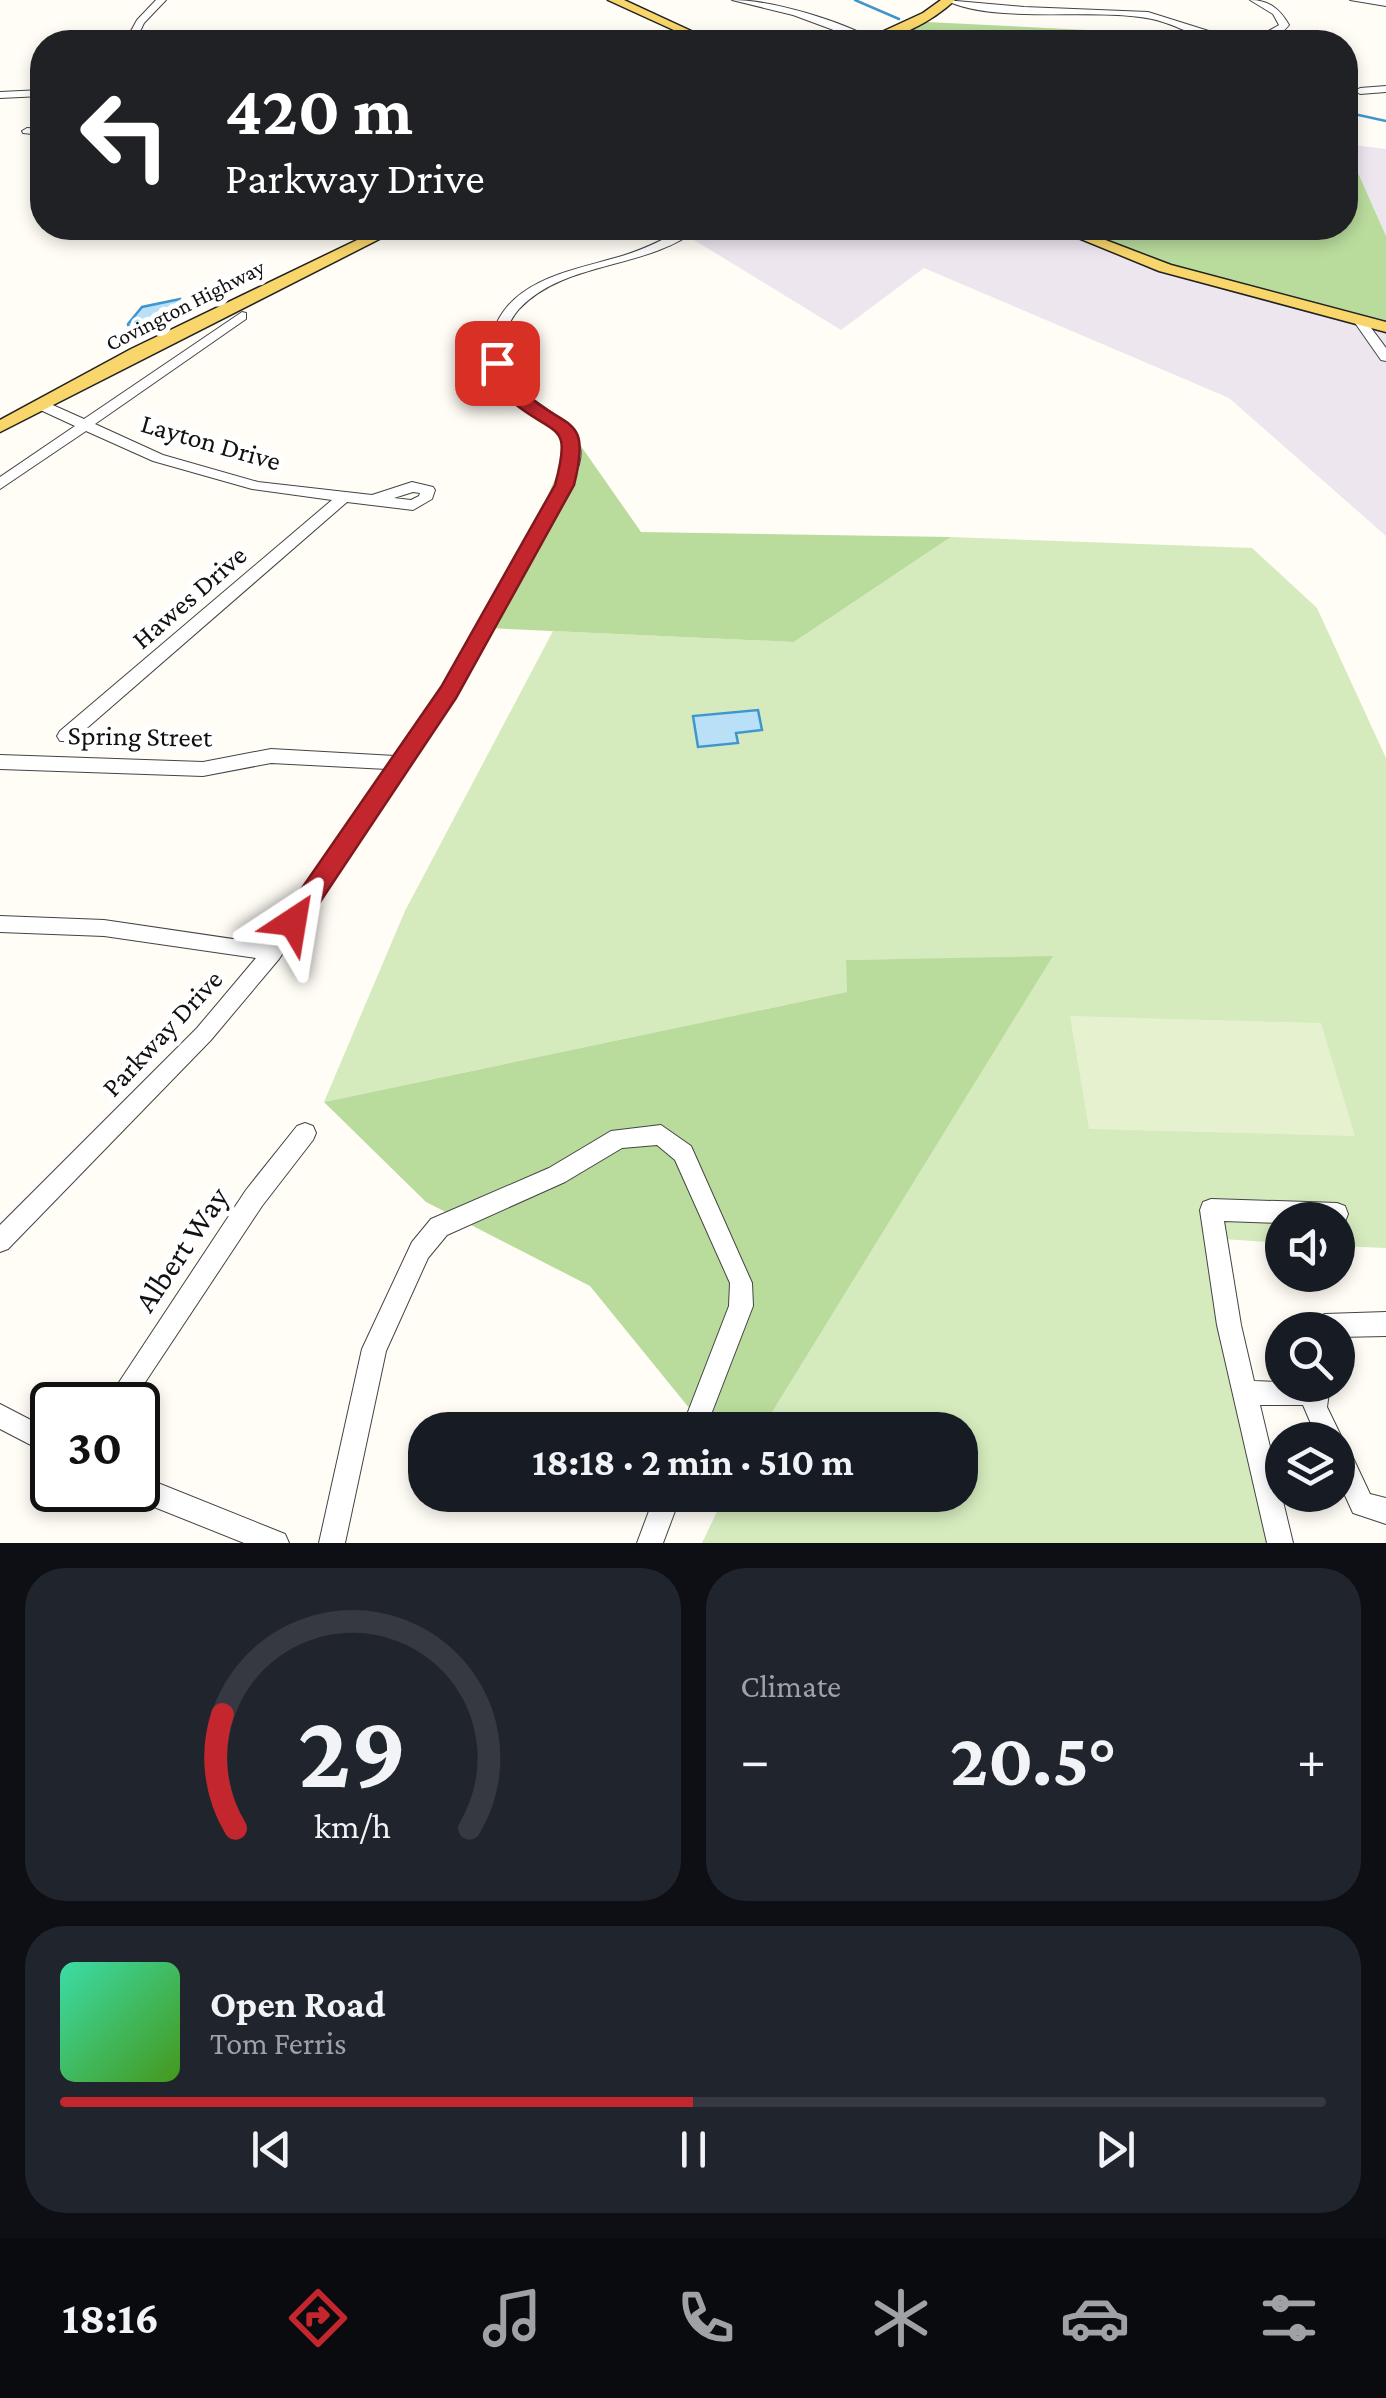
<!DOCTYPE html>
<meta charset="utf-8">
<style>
:root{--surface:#171b24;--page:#20242c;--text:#f1f3f6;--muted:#9ea1a6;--line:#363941;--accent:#c4262e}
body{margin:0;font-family:"Crimson Pro",serif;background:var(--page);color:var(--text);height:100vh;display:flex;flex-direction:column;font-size:38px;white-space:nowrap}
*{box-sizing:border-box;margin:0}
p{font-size:32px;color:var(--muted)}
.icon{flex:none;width:55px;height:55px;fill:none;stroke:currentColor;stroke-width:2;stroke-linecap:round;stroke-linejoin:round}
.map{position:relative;height:1543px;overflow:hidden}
.details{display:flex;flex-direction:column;gap:25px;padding:25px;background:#0d0f14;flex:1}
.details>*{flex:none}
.top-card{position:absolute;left:30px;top:30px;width:1328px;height:210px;border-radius:40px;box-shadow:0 5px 15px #0003;background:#202124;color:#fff;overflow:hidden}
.fabs{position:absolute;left:1265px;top:1202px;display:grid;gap:20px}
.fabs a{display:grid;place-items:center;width:90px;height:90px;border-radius:50%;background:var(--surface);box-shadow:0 5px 15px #0003;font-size:50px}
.speed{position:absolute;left:30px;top:1382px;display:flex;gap:20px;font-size:50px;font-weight:700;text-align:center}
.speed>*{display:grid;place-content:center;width:130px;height:130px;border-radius:50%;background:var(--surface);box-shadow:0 5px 15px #0003;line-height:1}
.speed .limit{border:5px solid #111;border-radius:15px;background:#fff;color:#111}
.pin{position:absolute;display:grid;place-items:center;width:85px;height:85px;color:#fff;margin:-42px;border-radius:20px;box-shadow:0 5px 15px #0006}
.me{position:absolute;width:110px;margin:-55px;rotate:33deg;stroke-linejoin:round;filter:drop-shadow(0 0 8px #0008)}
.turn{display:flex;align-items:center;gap:35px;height:210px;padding:0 30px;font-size:45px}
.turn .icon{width:130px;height:130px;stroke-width:2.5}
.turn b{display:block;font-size:70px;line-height:85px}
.big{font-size:75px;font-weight:700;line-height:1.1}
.details .card{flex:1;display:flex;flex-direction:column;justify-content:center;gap:15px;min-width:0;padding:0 35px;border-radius:40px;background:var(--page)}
.details .dial{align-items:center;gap:0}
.dial svg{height:260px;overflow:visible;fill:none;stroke:var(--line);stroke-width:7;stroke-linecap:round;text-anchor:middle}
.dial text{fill:var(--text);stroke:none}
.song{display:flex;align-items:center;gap:30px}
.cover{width:120px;height:120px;border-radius:15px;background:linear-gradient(135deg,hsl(160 70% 55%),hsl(100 70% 35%))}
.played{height:10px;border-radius:5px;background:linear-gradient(90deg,var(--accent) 50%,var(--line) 50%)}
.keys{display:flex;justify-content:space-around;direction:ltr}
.heat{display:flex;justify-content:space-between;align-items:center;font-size:55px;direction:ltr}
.details .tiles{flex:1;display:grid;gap:25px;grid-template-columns:1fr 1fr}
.card:last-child{grid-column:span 2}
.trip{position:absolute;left:408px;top:1412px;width:570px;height:100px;border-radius:40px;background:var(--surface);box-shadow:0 5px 15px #0003;font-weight:700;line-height:100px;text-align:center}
.dock{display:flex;height:160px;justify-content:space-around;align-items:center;background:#090b0e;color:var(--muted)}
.dock .icon{width:70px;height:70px}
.dock .active{color:var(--accent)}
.dock b{font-size:45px;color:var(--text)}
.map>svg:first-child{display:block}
</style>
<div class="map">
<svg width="1386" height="1543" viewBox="0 0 1386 1543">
<rect width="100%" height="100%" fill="#fffdf5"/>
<path fill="#eee6ef" d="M 1346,144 L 1386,149 L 1386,236 Z
M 689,228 L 1109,228 L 1095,237 L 1386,327 L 1386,536 L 1229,398 L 924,268 L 841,330 L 681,232 Z"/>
<path fill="#d5ebbd" d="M 951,537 L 1252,548 L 1317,608 L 1386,758 L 1386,1248 L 1338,1246 L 1338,1220 L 1282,1220 L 1282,1243 L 1207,1238 L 1267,1543 L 702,1543 L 725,1495 L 960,1495 L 960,1430 L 761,1430 L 1052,957 L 846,960 L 848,992 L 324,1102 L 405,911 L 553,631 L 794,642 Z"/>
<path fill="#b9dc9c" d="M 907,21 L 1127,32 L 1156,42 L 864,42 Z
M 1345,143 L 1386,236 L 1386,327 L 1183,274 L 1094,238 L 1109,228 L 1345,228 Z
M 576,439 L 641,532 L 951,537 L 794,642 L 487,628 C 527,569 539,499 576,439 Z
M 1053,956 L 761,1430 L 707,1430 L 590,1286 L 426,1202 L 324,1102 L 847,992 L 846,960 Z"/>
<path fill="#e6f2cf" d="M 1070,1016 L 1321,1023 L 1355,1136 L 1089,1129 Z"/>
<path fill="#b9e0f7" stroke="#3f96cf" stroke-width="2.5" d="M 180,299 L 181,319 L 132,340 L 128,324 L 142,307 Z
M 758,710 L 762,730 L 736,733 L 738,743 L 698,747 L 693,716 Z"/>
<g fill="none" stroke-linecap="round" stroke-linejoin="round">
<path stroke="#3f96cf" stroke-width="2.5" d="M 855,0 L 899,19
M 928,31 L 965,42
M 1345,112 L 1386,121"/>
<defs>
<path id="minor" d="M 156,0 L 166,0 L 144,23 L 135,42 L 125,42 L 137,20 Z
M 732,0 C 772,0 842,21 876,41 L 866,42 L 793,15 Z
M 945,0 L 1024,7 L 1148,12 L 1231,38 L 1258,37 L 1279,25 L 1273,14 L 1250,0 C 1269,0 1280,9 1289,25 C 1273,45 1249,44 1225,42 C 1200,41 1177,24 1152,19 C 1092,7 997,25 945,0 Z
M 1350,0 L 1386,0 L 1386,6 Z
M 1386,86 L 1386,92 L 1360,94 L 1355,91 L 1360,88 Z
M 42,90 L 42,96 L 0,98 L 0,92 Z
M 27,128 L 42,129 L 42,135 L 23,133 L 22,131 Z
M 685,228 L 699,228 C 647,270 565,260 519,309 C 510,319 506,330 503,343 C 489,398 570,403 580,448 C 583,460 575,474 571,485 L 454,696 L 279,959 L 211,1040 L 8,1249 L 0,1252 L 0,1225 L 197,1028 L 256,958 L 104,936 L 0,932 L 0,916 L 104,920 L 267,944 L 387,769 L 271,763 L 203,776 L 0,769 L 0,755 L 203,762 L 271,749 L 395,756 L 442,688 L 557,485 C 561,474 568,460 566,448 C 557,402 473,407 492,336 C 496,319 508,303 522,293 C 551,272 589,266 622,256 C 645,249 665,239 685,228 Z
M 242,312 L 246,313 L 246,319 L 95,424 L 163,455 L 258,482 L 372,495 L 412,482 L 433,487 L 435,490 L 432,499 L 413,510 L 347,502 L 72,741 L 60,741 L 57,736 L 60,731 L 332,500 L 252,489 L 153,461 L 86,431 L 0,489 L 0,477 L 75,426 L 36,408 L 36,402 L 46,402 L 84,419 ZM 413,492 L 420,493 L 419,496 L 411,500 L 394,498 Z
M 1359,316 L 1363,317 L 1386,348 L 1386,361 L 1381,360 L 1353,320 Z
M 305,1123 L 313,1126 L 316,1133 L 313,1140 L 262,1206 L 130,1405 L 104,1405 L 246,1190 L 297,1126 Z
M 661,1125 L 691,1146 L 752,1283 L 753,1306 L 705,1430 L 681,1430 L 729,1306 L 730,1283 L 675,1160 L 657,1145 L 622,1148 L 565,1182 L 447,1235 L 428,1258 L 386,1351 L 345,1543 L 319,1543 L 362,1349 L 412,1242 L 431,1219 L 549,1168 L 611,1131 Z
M 1211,1199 L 1337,1203 L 1345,1206 L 1348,1214 L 1345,1222 L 1338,1225 L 1338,1220 L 1282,1220 L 1282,1223 L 1224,1221 L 1241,1325 L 1254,1381 L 1282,1382 L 1282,1385 L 1330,1385 L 1327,1407 L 1343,1440 L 1342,1443 L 1347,1445 L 1370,1494 L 1386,1498 L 1386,1524 L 1353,1513 L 1338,1480 L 1338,1440 L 1318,1440 L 1303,1405 L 1260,1405 L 1293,1543 L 1267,1543 L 1217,1325 L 1200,1210 L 1203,1202 Z
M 1386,1312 L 1386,1336 L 1338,1337 L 1338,1330 L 1313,1330 L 1317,1318 L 1325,1314 Z
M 0,1404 L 52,1431 L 52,1456 L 0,1429 Z
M 138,1475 L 285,1534 L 289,1543 L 244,1543 L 129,1497 L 126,1490 L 138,1490 Z
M 655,1495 L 681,1495 L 663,1543 L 637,1543 Z"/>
<path id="major" d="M 608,0 L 624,0 L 715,42 L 700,42 Z
M 941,0 L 955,0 C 933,21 891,44 860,42 L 923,13 Z
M 382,228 L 401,228 L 0,432 L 0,420 L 131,349 Z
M 1054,228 L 1074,228 L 1171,265 L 1386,322 L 1386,332 L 1159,271 Z"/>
</defs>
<use href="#minor" stroke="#444" stroke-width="2"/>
<use href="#major" stroke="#222" stroke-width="3"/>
<use href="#minor" fill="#fff" fill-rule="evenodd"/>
<use href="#major" fill="#f9d66b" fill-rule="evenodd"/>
</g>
<path fill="#c4262e" stroke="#7f191e" stroke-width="2.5" d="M 497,358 L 503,359 C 510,371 514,383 525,393 C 566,431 592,413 574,485 L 456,698 L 302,929 L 293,932 L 284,929 L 281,922 L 284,914 L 441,687 L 555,485 C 572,422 557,437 515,404 C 502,393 496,378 488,363 Z"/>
<g text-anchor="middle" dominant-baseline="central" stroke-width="10" stroke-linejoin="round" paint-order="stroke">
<g font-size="22" fill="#111" stroke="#fff">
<text transform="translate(185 305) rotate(-27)">Covington Highway</text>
</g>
<g font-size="28" fill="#111" stroke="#fff">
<text transform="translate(211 442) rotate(16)">Layton Drive</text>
<text transform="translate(189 597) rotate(-41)">Hawes Drive</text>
<text transform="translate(140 736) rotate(1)">Spring Street</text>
<text transform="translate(162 1033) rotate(-47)">Parkway Drive</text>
</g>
<g font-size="32" fill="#111" stroke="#fff">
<text transform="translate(181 1249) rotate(-56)">Albert Way</text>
</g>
</g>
</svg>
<div class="fabs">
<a><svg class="icon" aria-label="sound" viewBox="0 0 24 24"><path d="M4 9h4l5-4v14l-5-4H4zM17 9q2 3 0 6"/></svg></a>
<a><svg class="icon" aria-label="search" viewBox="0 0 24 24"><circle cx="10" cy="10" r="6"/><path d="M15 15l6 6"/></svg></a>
<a><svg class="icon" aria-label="layers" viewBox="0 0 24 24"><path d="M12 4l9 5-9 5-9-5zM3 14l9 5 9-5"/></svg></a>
</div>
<div class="speed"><div class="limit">30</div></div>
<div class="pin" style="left:497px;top:363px;background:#d93025"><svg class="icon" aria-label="arrive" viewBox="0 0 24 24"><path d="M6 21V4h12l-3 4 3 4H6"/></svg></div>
<svg class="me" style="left:293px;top:922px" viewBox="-20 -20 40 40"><path d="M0-17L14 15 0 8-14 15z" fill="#c4262e" stroke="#fff" stroke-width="4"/></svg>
<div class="trip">18:18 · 2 min · 510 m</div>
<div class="top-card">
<div class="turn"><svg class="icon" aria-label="left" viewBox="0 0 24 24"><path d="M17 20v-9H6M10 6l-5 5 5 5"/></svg><div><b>420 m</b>Parkway Drive</div></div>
</div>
</div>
<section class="details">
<div class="tiles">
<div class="card dial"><svg viewBox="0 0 100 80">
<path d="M14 69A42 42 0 1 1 86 69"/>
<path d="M14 69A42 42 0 0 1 10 34" stroke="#c4262e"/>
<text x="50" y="56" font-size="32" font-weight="700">29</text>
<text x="50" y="72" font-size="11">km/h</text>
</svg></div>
<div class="card"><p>Climate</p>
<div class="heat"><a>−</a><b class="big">20.5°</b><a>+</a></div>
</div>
<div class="card">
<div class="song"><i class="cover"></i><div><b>Open Road</b><p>Tom Ferris</p></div></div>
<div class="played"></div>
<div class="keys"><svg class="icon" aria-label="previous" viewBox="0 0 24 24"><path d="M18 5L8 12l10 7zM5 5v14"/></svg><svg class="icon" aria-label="pause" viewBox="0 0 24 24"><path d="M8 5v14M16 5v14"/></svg><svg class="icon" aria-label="next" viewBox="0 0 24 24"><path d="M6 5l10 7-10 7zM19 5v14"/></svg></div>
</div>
</div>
</section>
<nav class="dock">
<b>18:16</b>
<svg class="icon active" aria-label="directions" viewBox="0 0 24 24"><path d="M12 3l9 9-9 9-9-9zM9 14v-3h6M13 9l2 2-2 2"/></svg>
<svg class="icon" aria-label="music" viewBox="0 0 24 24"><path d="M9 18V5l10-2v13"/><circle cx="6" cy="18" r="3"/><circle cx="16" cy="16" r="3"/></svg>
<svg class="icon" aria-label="phone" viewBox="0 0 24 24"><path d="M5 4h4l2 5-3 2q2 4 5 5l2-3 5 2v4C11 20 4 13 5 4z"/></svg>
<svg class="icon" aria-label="climate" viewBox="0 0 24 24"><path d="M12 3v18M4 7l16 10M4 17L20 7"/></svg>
<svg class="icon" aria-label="car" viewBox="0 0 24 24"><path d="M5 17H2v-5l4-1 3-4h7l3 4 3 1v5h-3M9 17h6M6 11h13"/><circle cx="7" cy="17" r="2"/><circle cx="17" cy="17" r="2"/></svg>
<svg class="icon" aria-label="filters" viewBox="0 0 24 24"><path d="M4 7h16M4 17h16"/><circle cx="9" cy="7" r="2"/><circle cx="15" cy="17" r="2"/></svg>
</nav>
